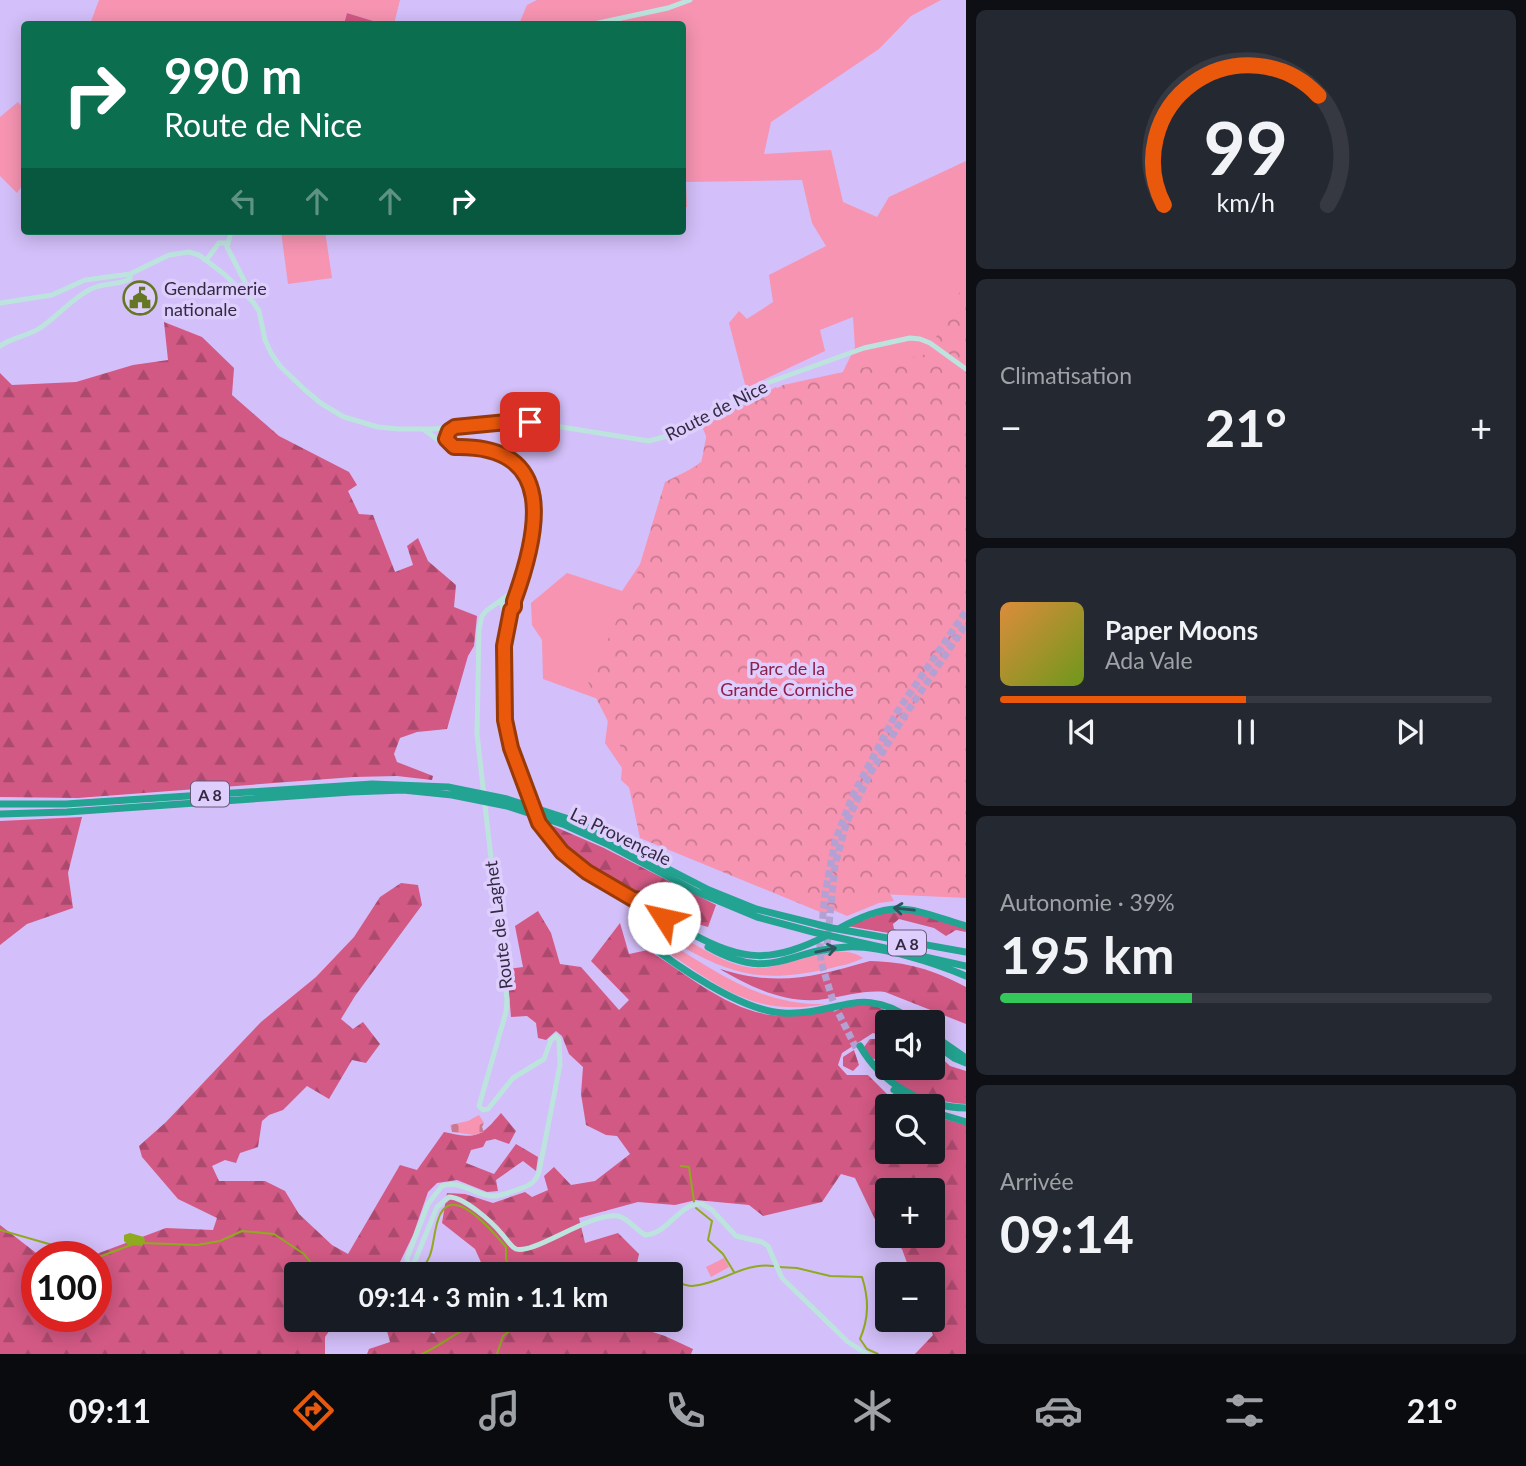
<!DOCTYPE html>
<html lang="fr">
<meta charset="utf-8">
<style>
:root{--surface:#171b24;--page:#242831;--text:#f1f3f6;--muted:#9ea1a6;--line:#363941;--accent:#ea580c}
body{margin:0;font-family:Lato,sans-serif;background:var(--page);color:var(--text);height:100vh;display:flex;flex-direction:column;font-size:26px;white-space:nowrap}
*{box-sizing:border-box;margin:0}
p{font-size:23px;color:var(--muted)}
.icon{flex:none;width:38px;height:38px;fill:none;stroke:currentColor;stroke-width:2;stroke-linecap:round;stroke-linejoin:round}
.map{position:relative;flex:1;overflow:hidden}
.panel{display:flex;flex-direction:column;gap:10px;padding:10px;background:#0d0f14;width:560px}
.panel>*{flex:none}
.hud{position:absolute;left:21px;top:21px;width:665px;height:214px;border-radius:7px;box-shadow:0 4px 18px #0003;background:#0b6e4f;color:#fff;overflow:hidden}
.controls{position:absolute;left:875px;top:1010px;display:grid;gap:14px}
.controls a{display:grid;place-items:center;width:70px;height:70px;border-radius:7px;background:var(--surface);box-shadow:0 4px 18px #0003;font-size:35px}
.speed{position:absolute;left:21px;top:1241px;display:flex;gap:14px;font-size:35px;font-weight:700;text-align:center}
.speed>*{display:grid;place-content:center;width:91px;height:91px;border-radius:50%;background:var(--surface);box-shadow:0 4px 18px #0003;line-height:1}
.speed .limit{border:10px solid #d22;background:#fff;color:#111}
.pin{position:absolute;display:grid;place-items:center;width:60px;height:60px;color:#fff;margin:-30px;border-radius:14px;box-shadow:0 4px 10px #0006}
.me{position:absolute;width:77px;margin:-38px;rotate:305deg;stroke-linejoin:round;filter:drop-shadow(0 0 5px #0008)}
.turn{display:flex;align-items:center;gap:24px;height:147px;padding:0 28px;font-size:32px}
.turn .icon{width:91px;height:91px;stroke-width:2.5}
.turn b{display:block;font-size:49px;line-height:60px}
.lanes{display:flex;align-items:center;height:66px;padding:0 28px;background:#0003;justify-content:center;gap:35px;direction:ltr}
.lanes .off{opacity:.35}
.big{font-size:52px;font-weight:700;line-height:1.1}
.panel .card{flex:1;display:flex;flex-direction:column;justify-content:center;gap:10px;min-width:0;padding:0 24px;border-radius:10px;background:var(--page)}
.panel .dial{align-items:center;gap:0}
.dial svg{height:182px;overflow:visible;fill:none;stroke:var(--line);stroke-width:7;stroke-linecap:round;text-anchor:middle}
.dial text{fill:var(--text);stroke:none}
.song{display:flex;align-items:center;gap:21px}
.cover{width:84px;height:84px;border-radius:10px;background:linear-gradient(135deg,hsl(30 70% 55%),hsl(80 70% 35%))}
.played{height:7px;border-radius:4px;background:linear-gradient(90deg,var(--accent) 50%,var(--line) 50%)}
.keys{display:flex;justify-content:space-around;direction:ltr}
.heat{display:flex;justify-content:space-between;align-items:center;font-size:38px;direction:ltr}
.charge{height:10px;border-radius:5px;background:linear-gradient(90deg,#34c759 39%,var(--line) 0)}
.trip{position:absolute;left:284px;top:1262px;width:399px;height:70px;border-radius:7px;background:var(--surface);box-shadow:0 4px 18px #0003;font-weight:700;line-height:70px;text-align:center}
.tab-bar{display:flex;height:112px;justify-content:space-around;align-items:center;background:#090b0e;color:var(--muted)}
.tab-bar .icon{width:49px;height:49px}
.tab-bar .selected{color:var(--accent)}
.tab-bar b{font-size:32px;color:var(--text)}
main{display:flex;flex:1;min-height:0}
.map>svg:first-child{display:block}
</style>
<main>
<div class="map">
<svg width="966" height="1354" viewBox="0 0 966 1354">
<defs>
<pattern id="forest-firs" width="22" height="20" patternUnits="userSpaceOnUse" patternTransform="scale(1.75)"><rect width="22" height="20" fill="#d25984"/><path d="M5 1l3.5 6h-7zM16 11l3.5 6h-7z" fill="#ab4a6e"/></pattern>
<pattern id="cemetery-stones" width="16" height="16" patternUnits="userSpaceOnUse" patternTransform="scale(1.75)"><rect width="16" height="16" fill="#f694b2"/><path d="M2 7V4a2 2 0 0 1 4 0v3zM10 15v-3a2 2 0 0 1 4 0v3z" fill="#c87992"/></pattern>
<pattern id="park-crowns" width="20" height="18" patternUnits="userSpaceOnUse" patternTransform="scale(1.75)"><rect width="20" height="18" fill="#f694b2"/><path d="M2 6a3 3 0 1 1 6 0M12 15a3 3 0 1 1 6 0" fill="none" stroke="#c87992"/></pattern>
</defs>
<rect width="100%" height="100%" fill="#d3bff9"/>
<path fill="#f694b2" d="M 99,0 L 400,0 L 394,24 L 383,24 L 347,13 L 344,24 L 90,24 Z
M 537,0 L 941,0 L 911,16 L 879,49 L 771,122 L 764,154 L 831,150 L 843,202 L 877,217 L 889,197 L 966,161 L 966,292 L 884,882 L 894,901 L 879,903 L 847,916 L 808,899 L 646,803 L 621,780 L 622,768 L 605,743 L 608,720 L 598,699 L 543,679 L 542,640 L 532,625 L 531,603 L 567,573 L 622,591 L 647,554 L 672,482 L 714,453 L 702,427 L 776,387 L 793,405 L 839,380 L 855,347 L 853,317 L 820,330 L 825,351 L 746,388 L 729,323 L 739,311 L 747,319 L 773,302 L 769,275 L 826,246 L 812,223 L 802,180 L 686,182 L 687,207 L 683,208 L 682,24 L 519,24 L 527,5 Z
M 18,102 L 24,109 L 24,183 L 17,193 L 0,176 L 0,117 Z
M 281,231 L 325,231 L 332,278 L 288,284 Z
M 653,919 C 682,935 723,967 756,968 C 787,969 838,939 863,958 C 852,964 839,966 827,969 C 768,982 735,977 683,947 C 671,940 657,935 650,921 Z
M 646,922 L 650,929 L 659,937 C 713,969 759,1006 825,1004 C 752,1019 712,981 655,944 C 648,937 641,931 646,922 Z
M 724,1258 L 729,1267 L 711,1277 L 706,1267 Z"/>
<path fill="url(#forest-firs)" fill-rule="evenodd" d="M 347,13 L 383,24 L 344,24 Z
M 164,322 L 202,337 L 234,368 L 232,395 L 279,436 L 349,472 L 357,485 L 348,491 L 359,514 L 373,515 L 395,572 L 413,565 L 407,546 L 418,538 L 428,561 L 456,585 L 454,607 L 477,616 L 474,646 L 468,656 L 447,729 L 417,732 L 400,738 L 394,754 L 397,762 L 433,776 L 432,780 L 397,776 L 354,777 L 78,798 L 0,797 L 0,373 L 12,385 L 76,382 L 133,365 L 168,360 Z
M 82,817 L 68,873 L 73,908 L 27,924 L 0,945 L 0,821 Z
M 544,822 L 604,848 L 716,905 L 708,927 L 673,917 L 650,895 L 633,896 L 608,881 L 605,874 L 597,869 L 588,869 L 566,852 Z
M 401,883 L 418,885 L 422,905 L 355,996 L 341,1019 L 353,1029 L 363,1022 L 380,1044 L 366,1063 L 352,1060 L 329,1099 L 307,1086 L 283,1110 L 269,1115 L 262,1121 L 258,1147 L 240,1153 L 236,1163 L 225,1160 L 212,1166 L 219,1181 L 265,1181 L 285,1191 L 299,1214 L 332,1245 L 348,1254 L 400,1165 L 417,1170 L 444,1132 C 476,1139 480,1138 501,1113 L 516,1131 L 509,1144 L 495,1139 L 486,1141 L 483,1147 L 471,1150 L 466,1163 L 494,1174 L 516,1144 L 538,1157 L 536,1171 L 523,1161 L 496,1180 L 498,1191 L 487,1192 L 457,1180 L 437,1183 L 428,1192 L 413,1235 L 400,1262 L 401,1274 L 296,1274 L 296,1320 L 337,1320 L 325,1337 L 325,1354 L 0,1354 L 0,1225 L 40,1256 L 37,1256 L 37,1316 L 96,1316 L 96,1256 L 91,1256 L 166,1228 L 213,1230 L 217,1218 L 178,1199 L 142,1157 L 139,1146 L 166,1122 L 261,1022 L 316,977 L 354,937 L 380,897 Z
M 538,911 L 551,933 L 560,964 L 581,967 L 619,1010 L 629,1000 L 591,961 L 620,923 L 629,954 L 648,950 C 685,973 726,1009 771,1015 C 805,1020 851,999 878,1007 C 887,1010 893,1016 900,1022 L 887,1022 L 887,1043 L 882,1036 L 873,1033 L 842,1053 L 838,1065 L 847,1075 L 868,1075 L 888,1095 L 908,1106 L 887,1106 L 887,1152 L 933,1152 L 933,1116 L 966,1125 L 966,1354 L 915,1354 L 933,1335 L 927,1320 L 933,1320 L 933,1274 L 911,1274 L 902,1249 L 882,1234 L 855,1178 L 841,1174 L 822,1202 L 763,1216 L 749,1205 L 696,1200 L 675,1205 L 638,1202 L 579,1218 L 585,1243 L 618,1233 L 639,1254 L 636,1268 L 607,1264 L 587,1274 L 480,1274 L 484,1269 L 475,1249 L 442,1223 L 447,1193 L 465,1194 L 493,1203 L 525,1192 L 532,1197 L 548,1190 L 544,1176 L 554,1167 L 571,1185 L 595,1181 L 630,1154 L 617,1136 L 606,1135 L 586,1125 L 581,1094 L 583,1067 L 569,1054 L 562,1036 L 556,1031 L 546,1040 L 538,1038 L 536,1023 L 527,1016 L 511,1017 L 507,969 L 523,967 L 515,926 ZM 887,1190 L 933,1190 L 933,1236 L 887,1236 Z
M 887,912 L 914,913 L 966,928 L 966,932 L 956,930 L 946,936 L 934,928 L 899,919 L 893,924 L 894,929 L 918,938 L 847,926 Z
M 870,961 C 907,962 932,969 966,987 L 966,1024 L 885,992 C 864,990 846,996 825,999 C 788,1005 750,987 720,969 C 778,987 813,977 870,961 Z
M 870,1039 L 876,1039 L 883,1048 L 883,1052 L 877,1060 L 871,1058 L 864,1047 Z
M 854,1050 L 859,1065 L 853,1071 L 843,1066 L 843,1057 Z
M 933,1050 L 950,1066 L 966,1071 L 966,1104 C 940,1103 897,1092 883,1068 L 887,1056 L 887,1068 L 933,1068 Z
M 384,1320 L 420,1320 L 425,1329 L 434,1334 L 445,1320 L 592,1320 L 631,1325 L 665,1336 L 693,1349 L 691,1354 L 367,1354 L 369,1349 L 390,1342 Z"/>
<path fill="url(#cemetery-stones)" d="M 479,1115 L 484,1123 L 482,1127 L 484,1132 L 474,1135 L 452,1132 L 450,1125 L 468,1121 Z"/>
<path fill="url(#park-crowns)" d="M 966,280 L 966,898 L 880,894 L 825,914 L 640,838 L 620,745 L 588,682 L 634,584 L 665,482 L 701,464 L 708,427 L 783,385 L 927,354 Z"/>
<path fill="#8faa1e" d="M 130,1233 L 144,1237 L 145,1242 L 142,1246 L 128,1245 L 124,1241 L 124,1235 Z"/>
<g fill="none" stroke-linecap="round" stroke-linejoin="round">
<path stroke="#8faa1e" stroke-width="2" d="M 681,1166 L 689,1167 L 694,1202
M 696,1208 L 712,1221 L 708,1240 L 723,1254 L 734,1272
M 0,1230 L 91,1256
M 143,1243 L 197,1245 L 220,1241 L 242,1231 L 274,1234 L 304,1254 L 320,1274
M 96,1258 L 131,1245
M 778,1267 L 797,1268 L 830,1276 L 862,1277 C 869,1299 869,1318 860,1339 L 867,1349 L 878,1354
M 416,1274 C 436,1258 431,1241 438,1220 C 450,1179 493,1232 506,1247 L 506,1259 L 511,1274
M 593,1274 L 615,1268 L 641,1274
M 670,1280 C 677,1282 685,1286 692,1286 C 721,1284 743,1262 773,1266
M 551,1320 L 558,1320
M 422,1354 C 444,1344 465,1325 486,1320
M 497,1354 L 503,1336 L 524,1320"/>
<path stroke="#b3a1d4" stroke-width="7" stroke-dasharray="7 3.5" stroke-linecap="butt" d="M 826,955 L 835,865 L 847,821 L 871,772 L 903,718 L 966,624
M 856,1048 L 834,1004 L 821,962 L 820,945 L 825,894 L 835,841 L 853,795 L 897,712 L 966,611"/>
<path stroke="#bde3de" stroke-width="5" d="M 594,24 L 668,8 L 690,0
M 228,244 L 231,231
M 227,247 L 247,286 L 246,294
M 207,259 L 219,243 L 228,243
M 0,303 L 52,295 L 85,280 L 130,274 L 169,255 L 189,252 L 199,255 L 224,274 L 253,302 L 259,311 L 265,340 L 271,353 L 280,366 L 305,390 L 322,404 L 344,417 L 378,427 L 399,429 L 433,429 L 507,422 L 530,422 L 649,441 L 671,435 L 767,383 L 864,348 L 910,338 L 920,339 L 930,343 L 966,369
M 0,346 C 13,337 28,336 40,328 C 58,316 73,297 93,288 C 105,283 119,285 130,279 L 130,274
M 424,430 C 434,435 439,444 450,446 C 457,448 465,445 472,446 C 485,446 501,455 512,461 C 553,484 527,567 514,601 L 514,607 L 511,610 L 504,646 L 505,720 L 511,748 L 542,831 L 550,844 L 566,860 L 632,905 L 639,915 L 644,917 L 651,913 L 652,907 L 649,901 L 633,899 L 587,872 L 563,852 L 539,823
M 441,442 L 446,439 L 447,434
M 519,587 L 486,611 L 482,616 L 479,629 L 477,734 L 507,1000 L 506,1012 L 479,1106 L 483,1110 L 488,1109 L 513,1078 L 544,1059 L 551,1040 L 556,1036 L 559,1040 L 560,1065 L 539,1172 C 535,1183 529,1186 519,1189 C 510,1192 500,1197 491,1196 C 473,1194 461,1180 442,1186 L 428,1204 L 407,1258 L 408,1263 L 411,1265 L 415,1261 L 437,1207 L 449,1197 C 464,1197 492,1222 501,1233 C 506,1238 510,1246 516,1249 C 534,1255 590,1212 618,1216 C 628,1218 636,1230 645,1235 C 669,1234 679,1202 702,1204 L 712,1210 L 736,1236 L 762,1242 L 768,1246 L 782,1278 L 848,1342 L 867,1354
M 501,601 L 507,621"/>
<path stroke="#23a391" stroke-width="7" d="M 0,804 L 66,804 L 372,784 L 448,787 L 507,799 L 575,821 L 709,890 L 756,909 L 832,928 L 966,952
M 0,814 L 67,812 L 351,792 L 403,790 L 452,795 L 507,806 L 565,825 L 607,844 L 697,892 L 757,917 L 813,932 L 966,966
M 652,908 C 663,919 676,925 689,932 C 743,963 773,963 828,935
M 637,914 L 636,931 L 642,939 C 675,965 741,1011 783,1013 C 838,1016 862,982 915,1022
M 838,929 C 896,898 907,908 966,926
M 644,939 L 640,926 L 644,917
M 708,947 C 772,983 785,950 847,947 C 880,945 935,963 966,976
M 896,1013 L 906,1022
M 933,1035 L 966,1058
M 933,1043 L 954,1058 L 966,1063
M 860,1046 C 882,1084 922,1107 966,1108
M 894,1090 L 917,1106
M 933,1112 L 966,1122"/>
</g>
<defs><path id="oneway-shaft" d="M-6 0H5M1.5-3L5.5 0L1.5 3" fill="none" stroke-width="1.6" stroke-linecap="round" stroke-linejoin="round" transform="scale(1.75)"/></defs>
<g stroke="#2d545d">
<use href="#oneway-shaft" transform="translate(904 909) rotate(-174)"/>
<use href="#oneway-shaft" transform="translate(826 950) rotate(-12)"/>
</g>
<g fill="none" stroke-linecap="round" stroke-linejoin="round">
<defs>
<path id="route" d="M 530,422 L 507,422 L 455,427 L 449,431 L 446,439 L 454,447 C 559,444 539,532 514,601 L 514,607 L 511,610 L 504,646 L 505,720 L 511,748 L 539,823 L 562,852 L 587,872 L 633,899 L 649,901 L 655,911 L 664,918"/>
</defs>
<use href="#route" stroke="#983908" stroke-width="18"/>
<use href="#route" stroke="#ea580c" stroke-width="12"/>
</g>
<defs>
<symbol id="civic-ring" viewBox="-11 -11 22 22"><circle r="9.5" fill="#decefd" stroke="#657625" stroke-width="1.5"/><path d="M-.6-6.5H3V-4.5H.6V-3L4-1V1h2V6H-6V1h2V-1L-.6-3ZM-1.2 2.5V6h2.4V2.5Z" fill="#657625"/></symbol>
</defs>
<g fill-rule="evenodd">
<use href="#civic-ring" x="121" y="279" width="38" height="38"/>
</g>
<g text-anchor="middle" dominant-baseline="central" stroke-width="7" stroke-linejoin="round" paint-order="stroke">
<g fill="#decefd" stroke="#665b79" stroke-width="2">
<rect x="191" y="781.5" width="38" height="25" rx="5"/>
<rect x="888" y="930.5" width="38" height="25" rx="5"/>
</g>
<g font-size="16" font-weight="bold" fill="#332a41">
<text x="210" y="794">A 8</text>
<text x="907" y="943">A 8</text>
</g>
<g font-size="18" fill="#332a41" stroke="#decefd" text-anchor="start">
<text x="164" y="288">Gendarmerie<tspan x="164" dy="21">nationale</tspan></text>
</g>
<g font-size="18" fill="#332a41" stroke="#decefd">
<text transform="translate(716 410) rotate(-27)">Route de Nice</text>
<text transform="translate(621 836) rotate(26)">La Provençale</text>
<text transform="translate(498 925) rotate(-97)">Route de Laghet</text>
</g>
<g font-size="18" fill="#8e1f4d" stroke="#decefd">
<text x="787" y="668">Parc de la<tspan x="787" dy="21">Grande Corniche</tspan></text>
</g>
</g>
</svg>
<div class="controls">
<a><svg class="icon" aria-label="sound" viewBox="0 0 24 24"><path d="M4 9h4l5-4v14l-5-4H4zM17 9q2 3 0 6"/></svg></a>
<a><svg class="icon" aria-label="search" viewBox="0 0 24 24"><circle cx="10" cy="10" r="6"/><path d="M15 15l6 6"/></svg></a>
<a>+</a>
<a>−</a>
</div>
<div class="speed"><div class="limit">100</div></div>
<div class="pin" style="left:530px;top:422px;background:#d93025"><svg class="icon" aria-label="arrive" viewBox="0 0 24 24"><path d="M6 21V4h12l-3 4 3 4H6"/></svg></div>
<svg class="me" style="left:664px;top:918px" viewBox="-20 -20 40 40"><circle r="19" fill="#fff"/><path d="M0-13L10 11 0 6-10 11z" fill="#ea580c"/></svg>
<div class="trip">09:14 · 3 min · 1.1 km</div>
<div class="hud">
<div class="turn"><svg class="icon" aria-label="right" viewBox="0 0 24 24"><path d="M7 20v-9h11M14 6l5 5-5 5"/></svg><div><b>990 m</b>Route de Nice</div></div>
<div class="lanes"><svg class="icon off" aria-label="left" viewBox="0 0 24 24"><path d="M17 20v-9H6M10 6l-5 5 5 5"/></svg><svg class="icon off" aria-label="ahead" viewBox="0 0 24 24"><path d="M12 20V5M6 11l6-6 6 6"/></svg><svg class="icon off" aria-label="ahead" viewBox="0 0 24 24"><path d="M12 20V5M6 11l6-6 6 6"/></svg><svg class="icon" aria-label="right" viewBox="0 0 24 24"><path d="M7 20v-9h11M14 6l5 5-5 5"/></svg></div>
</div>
</div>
<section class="panel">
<div class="card dial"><svg viewBox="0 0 100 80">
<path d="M14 69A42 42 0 1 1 86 69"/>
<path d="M14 69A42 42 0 0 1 82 21" stroke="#ea580c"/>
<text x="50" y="56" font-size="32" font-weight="700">99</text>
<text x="50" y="72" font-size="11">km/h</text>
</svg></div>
<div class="card"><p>Climatisation</p>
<div class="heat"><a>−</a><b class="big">21°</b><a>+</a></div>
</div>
<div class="card">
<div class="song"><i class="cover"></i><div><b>Paper Moons</b><p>Ada Vale</p></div></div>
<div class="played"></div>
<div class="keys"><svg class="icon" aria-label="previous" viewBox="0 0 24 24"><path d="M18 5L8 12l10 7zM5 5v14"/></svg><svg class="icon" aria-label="pause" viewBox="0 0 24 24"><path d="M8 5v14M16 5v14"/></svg><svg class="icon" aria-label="next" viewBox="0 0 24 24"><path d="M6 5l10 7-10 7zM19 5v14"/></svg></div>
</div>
<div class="card"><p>Autonomie · 39%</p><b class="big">195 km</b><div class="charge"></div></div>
<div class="card"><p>Arrivée</p><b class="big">09:14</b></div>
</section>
</main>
<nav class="tab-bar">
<b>09:11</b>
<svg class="icon selected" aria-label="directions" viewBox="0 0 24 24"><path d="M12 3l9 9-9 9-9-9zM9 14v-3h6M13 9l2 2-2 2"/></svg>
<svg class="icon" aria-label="music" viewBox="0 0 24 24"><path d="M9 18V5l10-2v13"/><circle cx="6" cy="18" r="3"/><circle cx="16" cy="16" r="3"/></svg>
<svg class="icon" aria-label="phone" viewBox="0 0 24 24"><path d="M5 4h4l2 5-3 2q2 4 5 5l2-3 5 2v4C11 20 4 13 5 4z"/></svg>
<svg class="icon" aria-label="climate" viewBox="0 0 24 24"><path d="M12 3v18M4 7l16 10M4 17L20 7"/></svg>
<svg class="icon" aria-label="car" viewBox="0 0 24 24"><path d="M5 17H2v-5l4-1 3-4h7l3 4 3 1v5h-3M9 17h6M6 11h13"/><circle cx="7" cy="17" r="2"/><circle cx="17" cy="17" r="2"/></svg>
<svg class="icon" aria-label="filters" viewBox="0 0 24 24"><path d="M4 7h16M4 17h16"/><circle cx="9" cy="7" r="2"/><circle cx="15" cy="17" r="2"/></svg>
<b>21°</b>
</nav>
